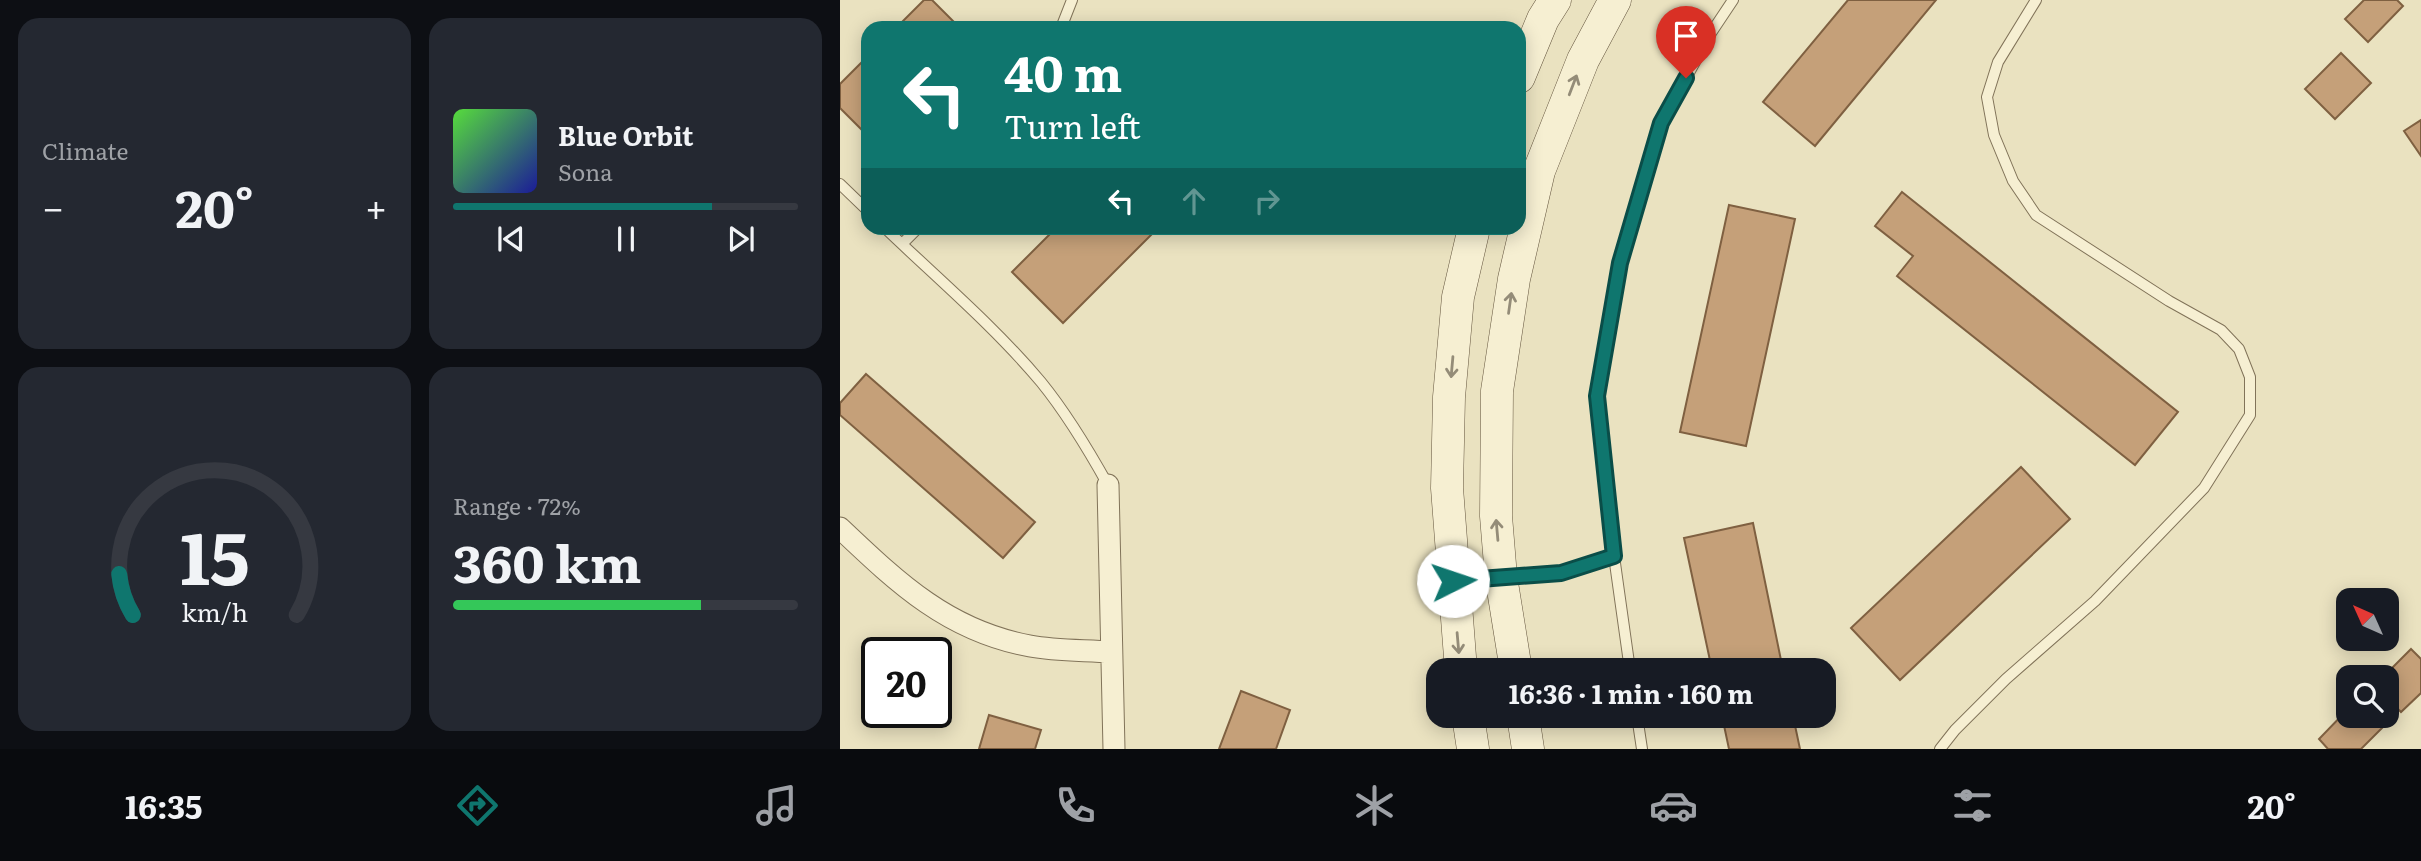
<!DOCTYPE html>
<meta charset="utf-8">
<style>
:root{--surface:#171b24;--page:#242831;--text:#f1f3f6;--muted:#9ea1a6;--line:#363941;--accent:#0f766e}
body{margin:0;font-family:Literata,serif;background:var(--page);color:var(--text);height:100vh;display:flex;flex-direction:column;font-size:26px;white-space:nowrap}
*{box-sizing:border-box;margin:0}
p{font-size:23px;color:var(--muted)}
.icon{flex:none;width:38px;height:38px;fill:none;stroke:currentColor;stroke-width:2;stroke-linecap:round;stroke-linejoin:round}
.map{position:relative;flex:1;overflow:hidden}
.drawer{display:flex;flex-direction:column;gap:18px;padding:18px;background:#0d0f14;width:840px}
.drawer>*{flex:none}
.hud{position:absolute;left:21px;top:21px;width:665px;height:214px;border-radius:21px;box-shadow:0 4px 18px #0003;background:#0f766e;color:#fff;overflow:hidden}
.needle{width:46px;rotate:315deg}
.buttons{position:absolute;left:1496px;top:588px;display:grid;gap:14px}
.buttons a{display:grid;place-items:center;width:63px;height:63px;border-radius:14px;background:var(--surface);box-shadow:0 4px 18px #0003;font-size:35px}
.speed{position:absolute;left:21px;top:637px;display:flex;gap:14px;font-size:35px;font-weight:700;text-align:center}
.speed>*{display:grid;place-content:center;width:91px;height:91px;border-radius:50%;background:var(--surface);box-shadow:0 4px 18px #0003;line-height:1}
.speed .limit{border:4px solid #111;border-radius:10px;background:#fff;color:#111}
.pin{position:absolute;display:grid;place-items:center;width:60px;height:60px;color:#fff;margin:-72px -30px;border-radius:50% 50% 50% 0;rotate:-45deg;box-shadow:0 0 7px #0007}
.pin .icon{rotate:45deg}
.me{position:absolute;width:77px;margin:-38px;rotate:86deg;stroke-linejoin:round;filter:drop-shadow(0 0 5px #0008)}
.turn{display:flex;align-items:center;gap:24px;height:147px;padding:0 28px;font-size:32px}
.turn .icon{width:91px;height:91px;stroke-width:2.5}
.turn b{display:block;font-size:49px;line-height:60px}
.lanes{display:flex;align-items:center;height:66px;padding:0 28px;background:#0003;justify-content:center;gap:35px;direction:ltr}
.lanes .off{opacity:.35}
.big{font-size:52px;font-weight:700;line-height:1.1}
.drawer .widget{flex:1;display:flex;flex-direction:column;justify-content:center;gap:10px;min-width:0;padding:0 24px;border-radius:21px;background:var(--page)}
.drawer .dial{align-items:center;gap:0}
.dial svg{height:182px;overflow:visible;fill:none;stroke:var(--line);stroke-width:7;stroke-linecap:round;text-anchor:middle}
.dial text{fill:var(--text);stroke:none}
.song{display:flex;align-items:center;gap:21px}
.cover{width:84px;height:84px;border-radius:10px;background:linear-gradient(135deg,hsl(110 70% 55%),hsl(240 70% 35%))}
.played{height:7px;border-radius:4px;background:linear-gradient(90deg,var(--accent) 75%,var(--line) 75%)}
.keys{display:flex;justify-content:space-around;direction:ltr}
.heat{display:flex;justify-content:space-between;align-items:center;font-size:38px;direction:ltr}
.charge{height:10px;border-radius:5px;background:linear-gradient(90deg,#34c759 72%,var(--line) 0)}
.drawer .tiles{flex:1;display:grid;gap:18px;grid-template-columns:repeat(2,1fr)}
.trip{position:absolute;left:586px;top:658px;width:410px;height:70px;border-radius:21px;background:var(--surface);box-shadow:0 4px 18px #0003;font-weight:700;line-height:70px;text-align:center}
.tabs{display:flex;height:112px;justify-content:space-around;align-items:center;background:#090b0e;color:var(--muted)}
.tabs .icon{width:49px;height:49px}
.tabs .active{color:var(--accent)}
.tabs b{font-size:32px;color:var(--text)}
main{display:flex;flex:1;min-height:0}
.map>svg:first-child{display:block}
</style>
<main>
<section class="drawer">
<div class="tiles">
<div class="widget"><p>Climate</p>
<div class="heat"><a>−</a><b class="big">20°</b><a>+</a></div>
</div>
<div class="widget">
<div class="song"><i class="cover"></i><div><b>Blue Orbit</b><p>Sona</p></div></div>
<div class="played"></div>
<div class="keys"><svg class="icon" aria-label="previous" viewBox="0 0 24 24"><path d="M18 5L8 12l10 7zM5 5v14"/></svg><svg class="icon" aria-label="pause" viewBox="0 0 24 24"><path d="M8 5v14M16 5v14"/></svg><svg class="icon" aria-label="next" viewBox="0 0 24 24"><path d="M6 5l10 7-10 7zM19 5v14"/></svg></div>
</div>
<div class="widget dial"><svg viewBox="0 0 100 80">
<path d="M14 69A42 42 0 1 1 86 69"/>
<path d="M14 69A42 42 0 0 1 8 51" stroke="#0f766e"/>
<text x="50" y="56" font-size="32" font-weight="700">15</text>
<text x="50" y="72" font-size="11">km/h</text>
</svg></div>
<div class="widget"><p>Range · 72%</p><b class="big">360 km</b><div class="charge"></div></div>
</div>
</section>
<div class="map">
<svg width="1581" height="749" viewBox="0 0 1581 749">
<rect width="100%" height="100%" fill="#eae2c0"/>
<path fill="#c5a079" stroke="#7f6041" stroke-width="2" d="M 84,0 L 92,0 L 120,28 L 56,28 Z
M 1008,0 L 1096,0 L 975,146 L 923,102 Z
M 1524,0 L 1557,0 L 1563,6 L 1528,42 L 1505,19 Z
M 1501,53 L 1531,83 L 1495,119 L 1465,89 Z
M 28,56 L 28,136 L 0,108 L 0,84 Z
M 1581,120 L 1581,156 L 1564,131 Z
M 1062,192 L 1338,412 L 1295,465 L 1057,276 L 1073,256 L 1035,226 Z
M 889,205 L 955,219 L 906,446 L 840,432 Z
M 216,228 L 318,228 L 223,323 L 172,272 Z
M 26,374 L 195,522 L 163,558 L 0,415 L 0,403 Z
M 1181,467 L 1230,519 L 1060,680 L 1011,628 Z
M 913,523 L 943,670 L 872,670 L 844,538 Z
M 1571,649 L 1581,659 L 1581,693 L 1561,712 L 1547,698 L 1547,677 L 1543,677 Z
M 401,691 L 450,710 L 436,749 L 379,749 Z
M 1508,709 L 1508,716 L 1529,716 L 1542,728 L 1521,749 L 1488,749 L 1479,739 Z
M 149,715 L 201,730 L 195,749 L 139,749 Z
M 882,716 L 953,716 L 960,749 L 889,749 Z"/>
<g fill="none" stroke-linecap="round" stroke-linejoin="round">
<defs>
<path id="lane" d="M 221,28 L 232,0
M 0,184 L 28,211
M 45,228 C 97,278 154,326 201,382 C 227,414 248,449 268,485
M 62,244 L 78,228
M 774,556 L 757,396 L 780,263 L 821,123 L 871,33 L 893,0
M 618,581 L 721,573 L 774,556 L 790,670
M 797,716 L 802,749
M 1100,749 L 1115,730 L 1166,679 L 1255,601 L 1364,488 L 1410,415 L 1410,377 L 1399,349 L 1381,330 L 1329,301 L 1196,215 L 1173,181 L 1154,135 L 1147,97 L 1158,62 L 1196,0"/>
<path id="street" d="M 268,485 L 274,749
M 0,528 C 58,583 108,631 190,646 C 216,651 245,650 271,652"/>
<path id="secondary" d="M 679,77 L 703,19 L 715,0
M 621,670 L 607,488 L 609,397 L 618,297 L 634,228
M 676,670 L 661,577 L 656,516 L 657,391 L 674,279 L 699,171 L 743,60 L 775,0
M 628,716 L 633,749
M 683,716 L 688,749"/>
</defs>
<use href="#lane" stroke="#817359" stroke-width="12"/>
<use href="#street" stroke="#817359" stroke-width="23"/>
<use href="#secondary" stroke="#63543d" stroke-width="33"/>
<use href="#lane" stroke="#f6efd2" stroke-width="10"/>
<use href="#street" stroke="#f6efd2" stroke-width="21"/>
<use href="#secondary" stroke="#f6efd2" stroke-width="32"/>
</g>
<defs><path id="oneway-shaft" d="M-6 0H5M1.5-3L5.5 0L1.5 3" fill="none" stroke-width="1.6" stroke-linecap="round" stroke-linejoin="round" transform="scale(1.75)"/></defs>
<g stroke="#948c78">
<use href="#oneway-shaft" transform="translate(733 85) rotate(-69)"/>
<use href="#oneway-shaft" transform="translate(670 303) rotate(-82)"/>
<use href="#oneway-shaft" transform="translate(612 367) rotate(95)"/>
<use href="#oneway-shaft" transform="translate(657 530) rotate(-95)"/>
<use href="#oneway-shaft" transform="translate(618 643) rotate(85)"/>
</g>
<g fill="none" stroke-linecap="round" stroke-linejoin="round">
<defs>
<path id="route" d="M 613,581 L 721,573 L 774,556 L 757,396 L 780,263 L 821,123 L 846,78"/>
</defs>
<use href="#route" stroke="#0a4d48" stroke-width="18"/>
<use href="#route" stroke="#0f766e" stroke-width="12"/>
</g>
</svg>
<div class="buttons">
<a><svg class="needle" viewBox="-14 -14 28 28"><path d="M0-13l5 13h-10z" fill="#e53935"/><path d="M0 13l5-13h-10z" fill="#9ea1a6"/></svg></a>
<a><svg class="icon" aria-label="search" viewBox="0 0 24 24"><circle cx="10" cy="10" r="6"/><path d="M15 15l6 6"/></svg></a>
</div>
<div class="speed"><div class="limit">20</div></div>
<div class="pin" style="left:846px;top:78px;background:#d93025"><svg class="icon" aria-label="arrive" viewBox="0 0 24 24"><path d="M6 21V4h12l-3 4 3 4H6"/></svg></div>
<svg class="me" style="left:613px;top:581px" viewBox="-20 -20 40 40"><circle r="19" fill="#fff"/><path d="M0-13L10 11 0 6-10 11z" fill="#0f766e"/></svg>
<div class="trip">16:36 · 1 min · 160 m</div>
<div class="hud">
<div class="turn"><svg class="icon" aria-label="left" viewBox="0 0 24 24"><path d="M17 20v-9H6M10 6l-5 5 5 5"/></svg><div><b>40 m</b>Turn left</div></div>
<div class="lanes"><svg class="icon" aria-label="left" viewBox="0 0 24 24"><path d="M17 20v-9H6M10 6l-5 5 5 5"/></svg><svg class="icon off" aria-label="ahead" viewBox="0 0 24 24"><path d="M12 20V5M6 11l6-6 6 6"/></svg><svg class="icon off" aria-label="right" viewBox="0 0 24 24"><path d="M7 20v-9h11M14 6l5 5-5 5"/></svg></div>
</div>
</div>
</main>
<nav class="tabs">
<b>16:35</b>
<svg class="icon active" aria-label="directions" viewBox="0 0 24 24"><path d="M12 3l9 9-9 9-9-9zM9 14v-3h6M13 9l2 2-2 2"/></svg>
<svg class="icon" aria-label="music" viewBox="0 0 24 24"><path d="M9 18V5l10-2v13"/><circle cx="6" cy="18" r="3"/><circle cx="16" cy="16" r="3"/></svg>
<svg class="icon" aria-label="phone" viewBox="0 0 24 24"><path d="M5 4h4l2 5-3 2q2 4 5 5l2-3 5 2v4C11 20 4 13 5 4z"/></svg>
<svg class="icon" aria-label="climate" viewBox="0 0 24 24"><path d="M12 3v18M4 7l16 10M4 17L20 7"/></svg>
<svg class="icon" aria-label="car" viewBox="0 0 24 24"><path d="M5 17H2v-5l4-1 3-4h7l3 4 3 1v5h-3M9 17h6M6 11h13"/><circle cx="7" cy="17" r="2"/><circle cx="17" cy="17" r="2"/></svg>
<svg class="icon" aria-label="filters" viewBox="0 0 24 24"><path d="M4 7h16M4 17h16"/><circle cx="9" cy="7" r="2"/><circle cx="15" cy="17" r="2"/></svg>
<b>20°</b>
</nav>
